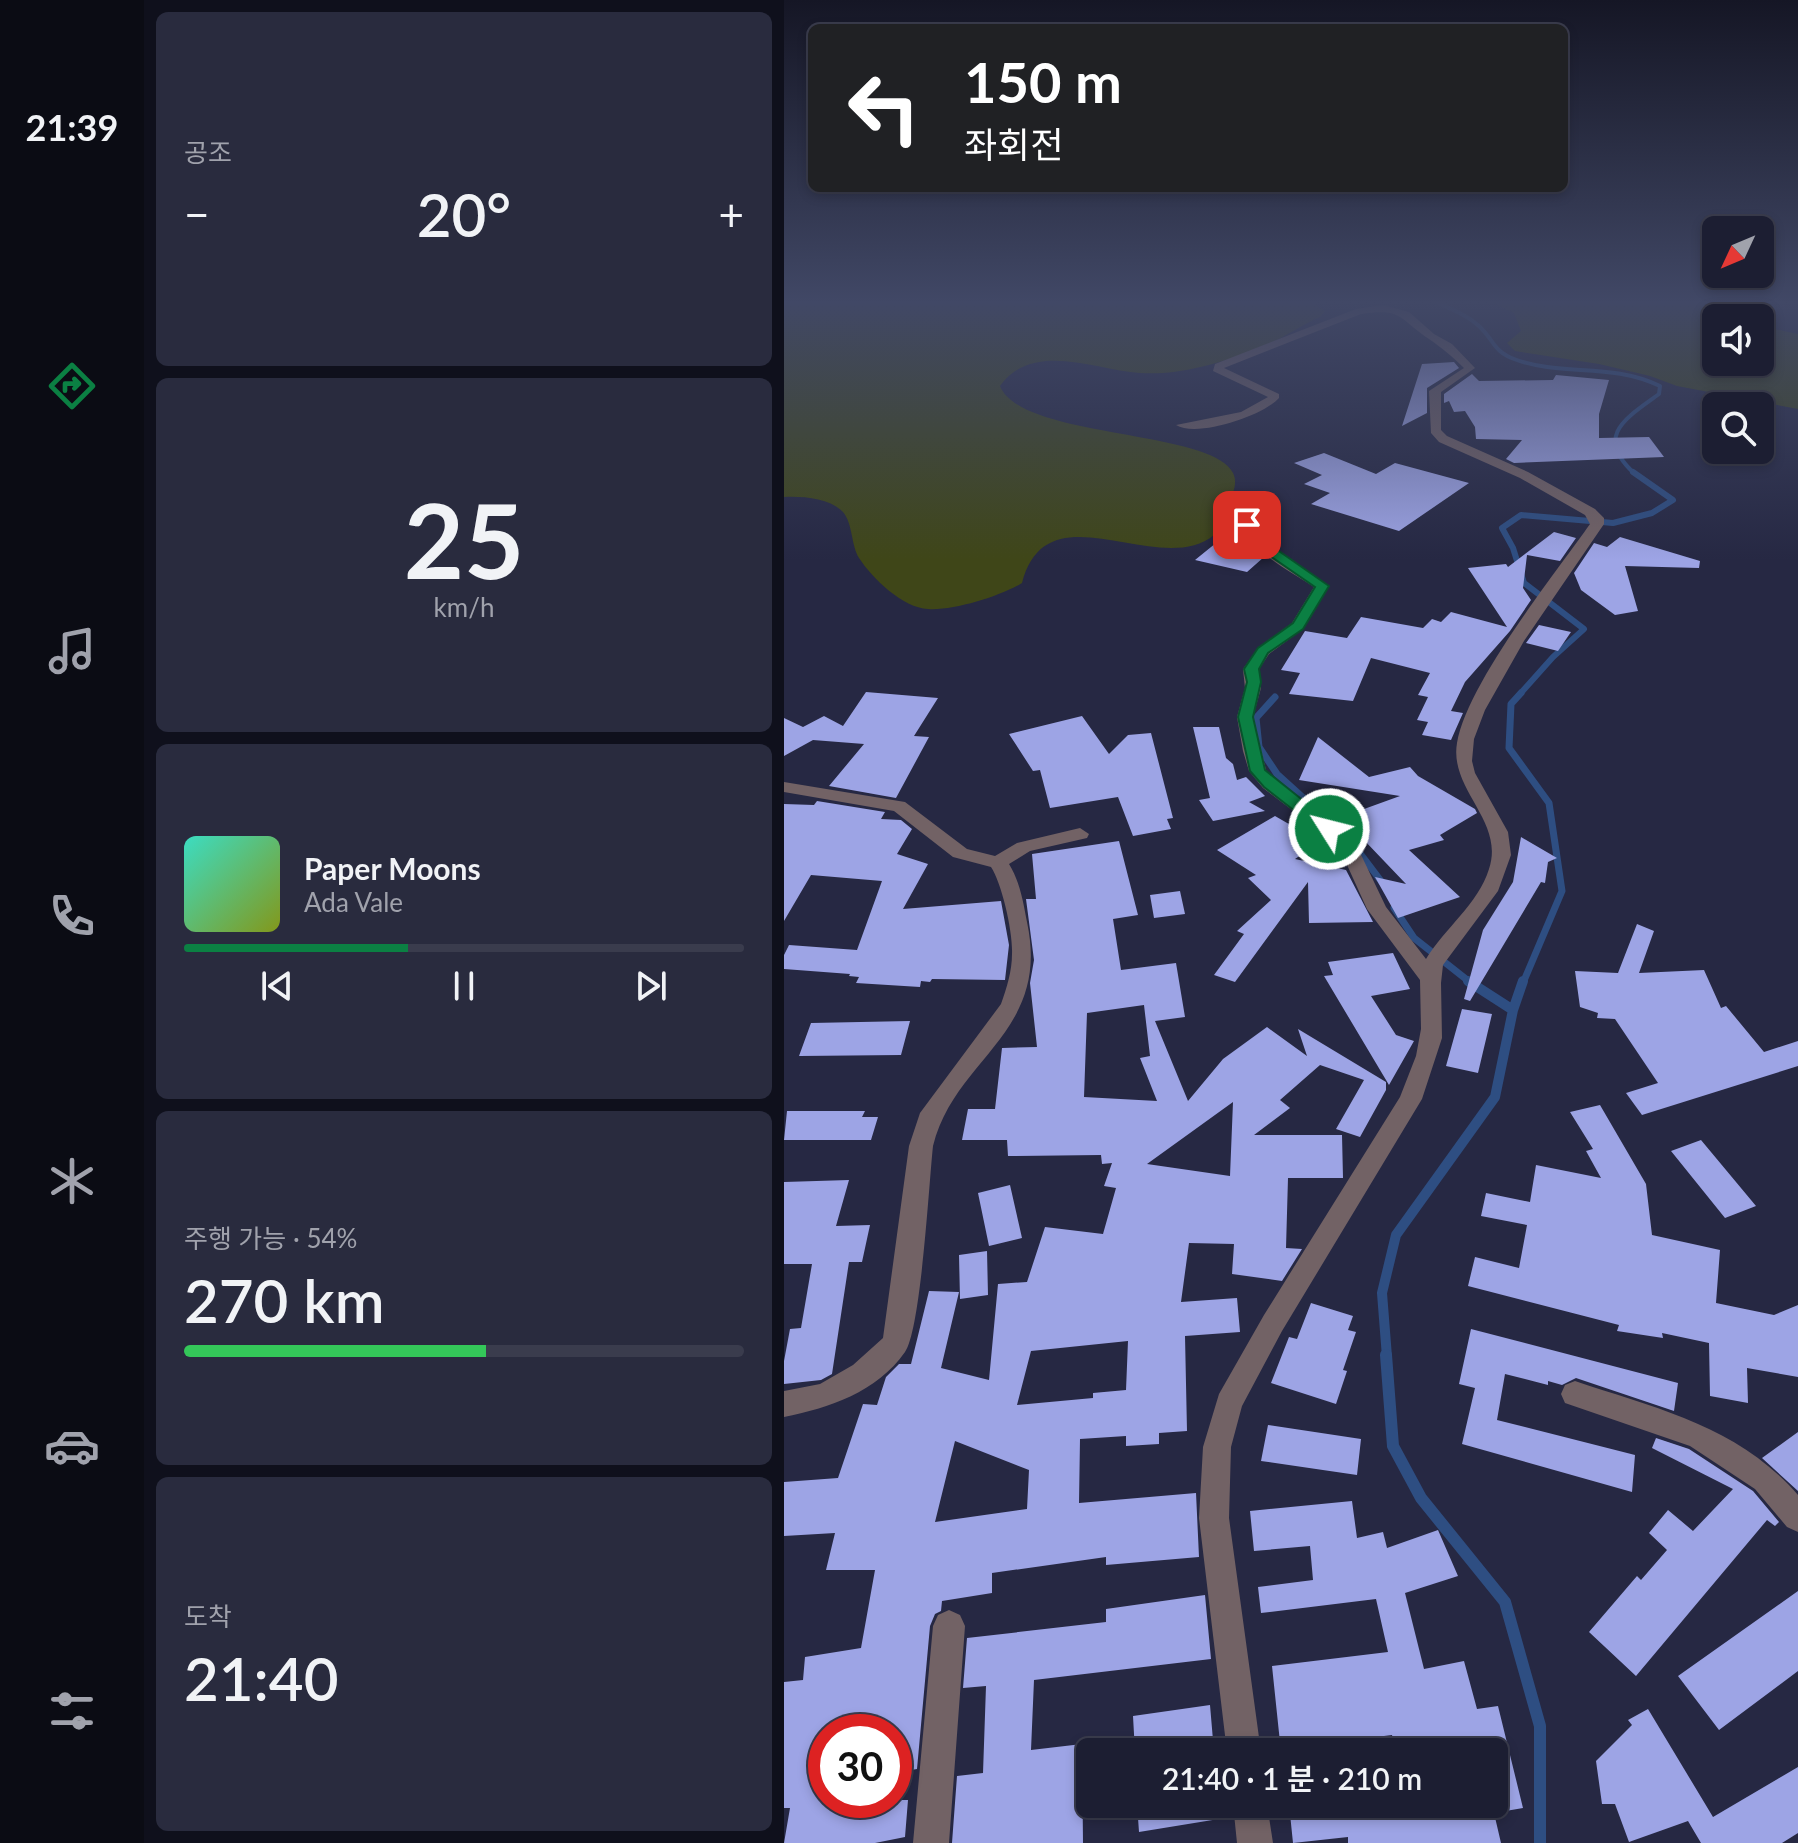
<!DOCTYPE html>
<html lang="ko">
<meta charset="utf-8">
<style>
:root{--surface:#1c1e32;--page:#292b3e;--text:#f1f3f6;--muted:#a0a2ac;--line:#3a3c4d;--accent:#0b8043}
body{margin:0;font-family:Lato,"Noto Sans KR",sans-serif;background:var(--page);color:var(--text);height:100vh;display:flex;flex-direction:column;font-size:30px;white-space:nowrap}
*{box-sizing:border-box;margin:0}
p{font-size:26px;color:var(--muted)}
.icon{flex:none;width:44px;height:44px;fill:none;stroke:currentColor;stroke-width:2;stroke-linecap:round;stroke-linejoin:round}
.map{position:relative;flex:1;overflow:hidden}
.details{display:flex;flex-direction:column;gap:12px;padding:12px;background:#0f101c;width:640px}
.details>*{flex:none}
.guide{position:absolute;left:24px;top:24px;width:760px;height:168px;border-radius:12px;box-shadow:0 4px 12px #0003,0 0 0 2px var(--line);background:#202124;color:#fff;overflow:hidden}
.needle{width:52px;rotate:226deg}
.controls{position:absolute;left:918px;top:216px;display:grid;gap:16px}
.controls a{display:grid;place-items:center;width:72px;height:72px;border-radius:12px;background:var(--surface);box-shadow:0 4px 12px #0003,0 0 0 2px var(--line);font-size:40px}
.speed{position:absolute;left:24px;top:1714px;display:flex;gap:16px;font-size:40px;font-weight:700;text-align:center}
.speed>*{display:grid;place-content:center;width:104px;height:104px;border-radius:50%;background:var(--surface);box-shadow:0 4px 12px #0003,0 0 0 2px var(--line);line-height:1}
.speed .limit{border:12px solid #d22;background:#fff;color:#111}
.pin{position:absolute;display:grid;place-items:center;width:68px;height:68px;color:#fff;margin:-34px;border-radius:16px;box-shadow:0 4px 12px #0006}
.me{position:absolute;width:88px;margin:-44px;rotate:306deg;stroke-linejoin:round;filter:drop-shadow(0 0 6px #0008)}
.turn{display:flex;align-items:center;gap:28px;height:168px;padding:0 24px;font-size:36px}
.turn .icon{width:104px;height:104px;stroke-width:2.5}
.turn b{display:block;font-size:56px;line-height:68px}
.big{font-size:60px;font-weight:600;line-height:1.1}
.details .card{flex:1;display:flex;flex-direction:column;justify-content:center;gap:12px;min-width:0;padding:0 28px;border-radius:12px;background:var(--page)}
.details .dial{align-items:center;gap:0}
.dial b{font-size:104px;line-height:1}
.song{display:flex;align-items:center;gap:24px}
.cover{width:96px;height:96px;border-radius:12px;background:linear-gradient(135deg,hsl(170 70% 55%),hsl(70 70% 35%))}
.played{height:8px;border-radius:4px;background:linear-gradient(90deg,var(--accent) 40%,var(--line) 40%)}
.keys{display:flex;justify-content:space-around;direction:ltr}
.heat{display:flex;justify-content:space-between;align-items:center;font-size:44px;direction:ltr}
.charge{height:12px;border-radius:6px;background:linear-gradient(90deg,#34c759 54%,var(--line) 0)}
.trip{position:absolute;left:292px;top:1738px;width:432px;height:80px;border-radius:12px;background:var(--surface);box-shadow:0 4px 12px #0003,0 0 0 2px var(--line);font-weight:600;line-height:80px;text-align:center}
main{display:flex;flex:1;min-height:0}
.dock{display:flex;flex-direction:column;width:144px;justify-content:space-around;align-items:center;background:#0b0c14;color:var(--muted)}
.dock .icon{width:56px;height:56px}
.dock .on{color:var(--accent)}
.dock b{font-size:36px;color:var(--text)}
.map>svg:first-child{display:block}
</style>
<main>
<nav class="dock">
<b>21:39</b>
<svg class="icon on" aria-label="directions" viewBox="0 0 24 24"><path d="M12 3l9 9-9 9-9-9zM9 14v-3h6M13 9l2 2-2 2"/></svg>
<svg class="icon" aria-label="music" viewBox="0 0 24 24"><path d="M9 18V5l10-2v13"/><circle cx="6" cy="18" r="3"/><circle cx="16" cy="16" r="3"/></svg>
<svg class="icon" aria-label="phone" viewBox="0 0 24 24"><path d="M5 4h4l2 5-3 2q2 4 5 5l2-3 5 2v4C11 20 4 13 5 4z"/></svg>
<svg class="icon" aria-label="climate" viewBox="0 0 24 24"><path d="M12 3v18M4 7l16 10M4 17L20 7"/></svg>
<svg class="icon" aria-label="car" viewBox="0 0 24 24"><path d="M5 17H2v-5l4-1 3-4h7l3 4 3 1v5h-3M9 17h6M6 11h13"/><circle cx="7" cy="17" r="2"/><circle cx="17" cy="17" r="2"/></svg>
<svg class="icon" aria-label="filters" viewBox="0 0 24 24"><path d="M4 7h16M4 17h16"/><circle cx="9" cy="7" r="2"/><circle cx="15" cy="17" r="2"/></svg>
</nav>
<section class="details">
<div class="card"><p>공조</p>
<div class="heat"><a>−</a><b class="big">20°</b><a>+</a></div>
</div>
<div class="card dial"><b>25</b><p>km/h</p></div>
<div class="card">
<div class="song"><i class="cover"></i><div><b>Paper Moons</b><p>Ada Vale</p></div></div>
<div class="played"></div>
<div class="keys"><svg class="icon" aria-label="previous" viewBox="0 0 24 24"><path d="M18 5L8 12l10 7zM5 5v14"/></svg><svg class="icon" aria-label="pause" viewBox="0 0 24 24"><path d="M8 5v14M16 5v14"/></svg><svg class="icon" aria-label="next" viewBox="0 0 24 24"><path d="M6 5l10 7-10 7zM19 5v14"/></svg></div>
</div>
<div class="card"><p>주행 가능 · 54%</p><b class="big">270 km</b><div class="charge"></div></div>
<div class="card"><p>도착</p><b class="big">21:40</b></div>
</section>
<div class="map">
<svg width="1014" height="1843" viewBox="0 0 1014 1843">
<rect width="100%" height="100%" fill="#262843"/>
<path fill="#3f4618" d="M 0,302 L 527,302 L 541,311 L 536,317 C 519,324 504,335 487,343 C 448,360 399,376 356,373 C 312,370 249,340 216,386 C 237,439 428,429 449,473 C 454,483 449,493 445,502 C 440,514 440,526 430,535 C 375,580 263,486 238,583 C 217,596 169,611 144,609 C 119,608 88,578 75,558 C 67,545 69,524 59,512 C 46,498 18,496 0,497 Z
M 707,302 L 925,302 L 949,318 L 932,318 L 932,362 L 976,362 L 976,326 L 1014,334 L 1014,409 L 893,386 L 866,376 L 815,364 L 731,351 L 723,343 L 737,331 L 730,313 Z"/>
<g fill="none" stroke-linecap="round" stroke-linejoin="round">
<path stroke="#2e4e82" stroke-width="4" d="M 652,302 C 667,309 683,315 695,326 C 710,340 709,351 730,359 C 778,377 827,362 876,386 L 875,394 C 842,418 809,436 851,474"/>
<path stroke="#2e4e82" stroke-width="6" d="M 735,695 L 769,657 L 800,629 L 740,583 L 729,548 L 718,528 L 737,515 L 829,523 L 868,513 L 889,500 L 849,472"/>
<path stroke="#2e4e82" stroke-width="7" d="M 737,693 L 727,704 L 725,748 L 765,803 L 778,891 L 739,983
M 491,697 L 472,718 L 475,747 L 493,774 L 557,832
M 572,848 L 600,885
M 610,908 L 630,938 L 687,983"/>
<path stroke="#2e4e82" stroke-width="10" d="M 684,981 L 729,1010
M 603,1357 L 598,1293 L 612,1235 L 711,1097 L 729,1010 L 739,981"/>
<path stroke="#2e4e82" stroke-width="12" d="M 602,1355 L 609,1446 L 637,1498 L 721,1602 L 756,1726 L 756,1843"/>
</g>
<path fill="#9da4e5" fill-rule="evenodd" d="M 670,362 L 675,368 L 643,388 L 643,413 L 618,426 L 638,364 Z
M 688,374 L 695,381 L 769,380 L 772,375 L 825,380 L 815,414 L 815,438 L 865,437 L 880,457 L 730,463 L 722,459 L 738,440 L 692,439 L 691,427 L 681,411 L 670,412 L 665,401 L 660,403 L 660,394 Z
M 540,453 L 592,474 L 611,463 L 685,483 L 615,531 L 527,504 L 546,493 L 520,484 L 538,475 L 510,463 Z
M 770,532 L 792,538 L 776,561 L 743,555 L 739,588 L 747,600 L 726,631 L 681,682 L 667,711 L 679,713 L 667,740 L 638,735 L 644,722 L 633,720 L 644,697 L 634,695 L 646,673 L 587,658 L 569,701 L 505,694 L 516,673 L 497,670 L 521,631 L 563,638 L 577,617 L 639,628 L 648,619 L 657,622 L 667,612 L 723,627 L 684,568 L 722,564 L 724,567 Z
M 836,537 L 916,561 L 915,568 L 841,566 L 854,611 L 831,615 L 797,590 L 790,573 L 810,543 L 823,547 Z
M 432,543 L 474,552 L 480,557 L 463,572 L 411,560 Z
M 755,625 L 787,632 L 774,651 L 742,643 Z
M 82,692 L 154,698 L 130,736 L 145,737 L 112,798 L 45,786 L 80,744 L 29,740 L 0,756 L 0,718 L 19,727 L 40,716 L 59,726 Z
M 298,716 L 325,754 L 344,735 L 367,733 L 389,818 L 383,819 L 387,829 L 349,836 L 334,797 L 266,808 L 256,770 L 249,771 L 225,734 Z
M 409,727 L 435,727 L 442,758 L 449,764 L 453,780 L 462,777 L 481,796 L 465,802 L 481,811 L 429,821 L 415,800 L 426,798 Z
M 534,737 L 585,777 L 626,767 L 634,776 L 691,809 L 693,813 L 656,835 L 660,840 L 625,850 L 676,897 L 614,918 L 591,877 L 622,884 L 558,817 L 616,796 L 515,780 Z
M 33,801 L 101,812 L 97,819 L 117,820 L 128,829 L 113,854 L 144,864 L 119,909 L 217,901 L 225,945 L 221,980 L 148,979 L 146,982 L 137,981 L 136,987 L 72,983 L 75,977 L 65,976 L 66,974 L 0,969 L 0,955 L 5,945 L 73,950 L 98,881 L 27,875 L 0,921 L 0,804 L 30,805 Z
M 491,816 L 517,831 L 523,826 L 541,839 L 511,859 L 562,870 L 589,922 L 525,923 L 524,882 L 451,982 L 430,975 L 460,934 L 453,931 L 487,900 L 464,878 L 472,875 L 433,850 Z
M 737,837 L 773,858 L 764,862 L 761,883 L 757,882 L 686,1001 L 680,999 L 699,930 L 729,882 Z
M 335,841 L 354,915 L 329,919 L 337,970 L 392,963 L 401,1017 L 371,1021 L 404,1101 L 439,1059 L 483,1027 L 523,1056 L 514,1029 L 602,1082 L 602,1090 L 576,1137 L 552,1129 L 580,1080 L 536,1065 L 496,1100 L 506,1108 L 470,1135 L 558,1135 L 559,1178 L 504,1178 L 502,1248 L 518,1249 L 498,1281 L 448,1274 L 450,1244 L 405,1243 L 397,1302 L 453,1298 L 456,1332 L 401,1336 L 403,1431 L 375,1433 L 375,1444 L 342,1446 L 342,1436 L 296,1439 L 295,1503 L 412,1493 L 415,1557 L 322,1565 L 322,1557 L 208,1573 L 208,1593 L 158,1601 L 157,1611 L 151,1614 L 146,1626 L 133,1769 L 110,1773 L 110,1732 L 42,1732 L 42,1800 L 124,1800 L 121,1837 L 91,1843 L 0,1843 L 6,1808 L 0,1808 L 0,1682 L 19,1680 L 21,1657 L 77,1648 L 91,1570 L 42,1570 L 51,1533 L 0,1536 L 0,1482 L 54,1478 L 79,1404 L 93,1405 L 102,1377 L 115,1364 L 127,1364 L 145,1291 L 175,1292 L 157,1368 L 205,1380 L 214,1284 L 243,1282 L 261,1227 L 319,1234 L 332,1188 L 320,1186 L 328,1163 L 318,1164 L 317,1155 L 224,1156 L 223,1140 L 178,1140 L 184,1109 L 211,1109 L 218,1048 L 253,1047 L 246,983 L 250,960 L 242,899 L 252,899 L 248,854 ZM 360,1005 L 366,1056 L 356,1058 L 373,1101 L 300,1097 L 303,1013 ZM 449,1102 L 446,1176 L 363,1164 ZM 344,1341 L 342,1390 L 309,1393 L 309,1398 L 233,1405 L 247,1351 ZM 171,1441 L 245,1470 L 243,1509 L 151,1522 Z
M 396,891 L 401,914 L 370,918 L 366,895 Z
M 853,924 L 870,931 L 855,973 L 920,970 L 937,1008 L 942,1006 L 980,1052 L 1014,1041 L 1014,1066 L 858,1115 L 842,1093 L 874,1083 L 831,1019 L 813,1018 L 814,1013 L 796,1007 L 791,971 L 834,973 Z
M 609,953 L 626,989 L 587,996 L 612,1035 L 630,1041 L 605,1085 L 540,976 L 549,975 L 544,962 Z
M 678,1009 L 708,1014 L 694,1073 L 662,1066 Z
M 126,1021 L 117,1055 L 15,1056 L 27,1023 Z
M 816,1105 L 862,1184 L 868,1235 L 936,1250 L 932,1303 L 990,1315 L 1014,1305 L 1014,1377 L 963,1368 L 964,1403 L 926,1396 L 925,1343 L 878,1333 L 879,1338 L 833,1331 L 835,1325 L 684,1286 L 691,1257 L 735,1268 L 743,1225 L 697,1216 L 702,1193 L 746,1202 L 752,1165 L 817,1178 L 802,1151 L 809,1149 L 786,1112 Z
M 3,1111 L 81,1111 L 78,1117 L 94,1117 L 87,1140 L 0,1140 Z
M 917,1140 L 972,1206 L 941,1218 L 887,1151 Z
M 65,1180 L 52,1226 L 86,1225 L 78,1262 L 65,1262 L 48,1374 L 37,1380 L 0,1384 L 0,1361 L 6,1329 L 17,1328 L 28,1264 L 0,1264 L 0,1182 Z
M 226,1185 L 238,1238 L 205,1246 L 194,1193 Z
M 203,1251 L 204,1295 L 176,1299 L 175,1255 Z
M 527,1303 L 569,1316 L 564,1330 L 572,1332 L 559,1370 L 563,1371 L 552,1404 L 487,1383 L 505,1337 L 513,1339 Z
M 687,1329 L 894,1383 L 890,1411 L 792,1378 L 778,1385 L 764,1381 L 764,1385 L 721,1374 L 713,1420 L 851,1455 L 848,1492 L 678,1444 L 691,1388 L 675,1384 Z
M 484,1425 L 577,1439 L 573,1475 L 477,1461 Z
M 1014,1432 L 1014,1491 L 978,1458 Z
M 872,1438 L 905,1449 L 969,1491 L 995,1522 L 991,1526 L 983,1520 L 852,1676 L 805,1632 L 853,1576 L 857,1580 L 883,1550 L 865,1533 L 884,1510 L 909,1531 L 949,1489 L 868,1448 Z
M 568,1501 L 573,1538 L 599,1532 L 603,1548 L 654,1530 L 674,1576 L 621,1593 L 640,1669 L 680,1661 L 693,1709 L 714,1706 L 739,1808 L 710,1813 L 717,1843 L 564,1843 L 564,1837 L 509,1843 L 505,1804 L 708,1804 L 710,1812 L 710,1752 L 612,1752 L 608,1735 L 528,1745 L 529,1752 L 497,1752 L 488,1666 L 604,1652 L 592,1599 L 477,1613 L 474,1587 L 529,1580 L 526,1546 L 470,1551 L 466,1511 Z
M 1014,1591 L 1014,1671 L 935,1730 L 894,1676 Z
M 421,1595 L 427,1659 L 250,1680 L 247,1750 L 298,1744 L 299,1843 L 168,1843 L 173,1776 L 199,1773 L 202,1686 L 179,1688 L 183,1638 L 322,1622 L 322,1609 Z
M 426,1705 L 430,1752 L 351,1752 L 349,1716 Z
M 864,1709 L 929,1817 L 1014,1767 L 1014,1833 L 998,1843 L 917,1843 L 904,1821 L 845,1842 L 831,1804 L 818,1804 L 812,1761 L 848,1725 L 844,1720 Z
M 353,1804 L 446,1804 L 447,1817 L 355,1832 Z"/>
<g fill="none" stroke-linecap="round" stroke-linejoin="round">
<path fill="#726265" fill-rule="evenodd" d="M 599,305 L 625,312 L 650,334 L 668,344 L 691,368 L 657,392 L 657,430 L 663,436 L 744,472 L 811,509 L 820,518 L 820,524 L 740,641 L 701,710 L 690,739 L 688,761 L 691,773 L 724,832 L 727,855 L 714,891 L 659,965 L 657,983 L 658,1038 L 638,1099 L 498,1331 L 458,1406 L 447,1447 L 445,1518 L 477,1752 L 443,1752 L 415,1518 L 419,1447 L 435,1394 L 480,1315 L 616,1097 L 632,1056 L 637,1029 L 636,980 L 583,909 L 554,845 L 479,788 L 465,771 L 459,751 L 453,717 L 461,688 L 459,669 L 474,648 L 508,623 L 530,587 C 511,574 453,544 456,518 C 456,512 461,505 464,500 L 474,500 L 475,503 L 469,520 L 472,529 L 487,545 L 545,586 L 519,629 L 485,654 L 475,669 L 477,688 L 469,717 L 482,770 L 491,780 L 569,838 L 602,907 L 642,959 C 661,928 694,904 705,869 C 721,821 665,790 673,743 C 683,684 770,575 806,524 L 801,515 L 736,478 L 655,442 L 647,433 L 645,391 L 680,368 C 668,356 658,348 645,339 C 614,319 620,308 577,314 L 440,368 L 495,394 L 495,398 C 479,416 413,438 392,425 L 457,412 L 484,397 L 429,371 L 431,364 L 572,309 Z
M 0,782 L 121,802 L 183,849 L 211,856 L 233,843 L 296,828 L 305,834 L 303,838 L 246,851 L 225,864 C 236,882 239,901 243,922 C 267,1034 171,1057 149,1146 C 145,1183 137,1329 121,1352 C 93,1392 45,1408 0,1417 L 0,1391 L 36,1384 L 69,1365 L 99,1338 L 125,1146 L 136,1113 L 217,1004 C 223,987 228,971 228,954 C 229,932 218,884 207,867 L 169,857 L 110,811 L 0,792 Z
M 791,1381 C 874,1409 954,1426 1014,1495 L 1014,1532 L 1003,1527 L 971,1489 L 906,1446 L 781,1403 L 777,1394 L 781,1385 Z
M 165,1610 L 176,1615 L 181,1626 L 165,1843 L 129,1843 L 149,1626 L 154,1615 Z
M 449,1804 L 483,1804 L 489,1843 L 453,1843 Z"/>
</g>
<linearGradient id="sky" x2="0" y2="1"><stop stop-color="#151625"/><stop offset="0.54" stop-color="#414866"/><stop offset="1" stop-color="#414866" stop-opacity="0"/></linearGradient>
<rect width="1014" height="560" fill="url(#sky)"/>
<path fill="#0b8043" stroke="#07532c" stroke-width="2" d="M 459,523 L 467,523 L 492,549 L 545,586 L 519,629 L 484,653 L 475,669 L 477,682 L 469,717 L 481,770 L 551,826 L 553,829 L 551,833 L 539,833 L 480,787 L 466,771 L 454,717 L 463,682 L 460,669 L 474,648 L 509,623 L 531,587 L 483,554 L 459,528 Z"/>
</svg>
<div class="controls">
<a><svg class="needle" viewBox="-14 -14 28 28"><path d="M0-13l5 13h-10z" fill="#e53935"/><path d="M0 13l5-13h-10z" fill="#a0a2ac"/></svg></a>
<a><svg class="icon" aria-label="sound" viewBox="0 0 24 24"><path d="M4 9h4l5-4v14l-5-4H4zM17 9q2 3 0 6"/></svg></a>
<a><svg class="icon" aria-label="search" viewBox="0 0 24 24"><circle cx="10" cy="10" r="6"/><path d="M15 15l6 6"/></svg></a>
</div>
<div class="speed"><div class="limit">30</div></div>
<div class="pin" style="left:463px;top:525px;background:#d93025"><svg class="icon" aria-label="arrive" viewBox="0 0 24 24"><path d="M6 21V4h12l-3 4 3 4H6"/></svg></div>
<svg class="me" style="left:545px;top:829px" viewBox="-20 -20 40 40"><circle r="17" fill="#0b8043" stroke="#fff" stroke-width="3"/><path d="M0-11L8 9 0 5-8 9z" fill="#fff"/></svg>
<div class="trip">21:40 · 1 분 · 210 m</div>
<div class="guide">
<div class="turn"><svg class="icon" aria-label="left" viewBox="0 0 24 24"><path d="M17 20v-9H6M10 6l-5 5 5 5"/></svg><div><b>150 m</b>좌회전</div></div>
</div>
</div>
</main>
